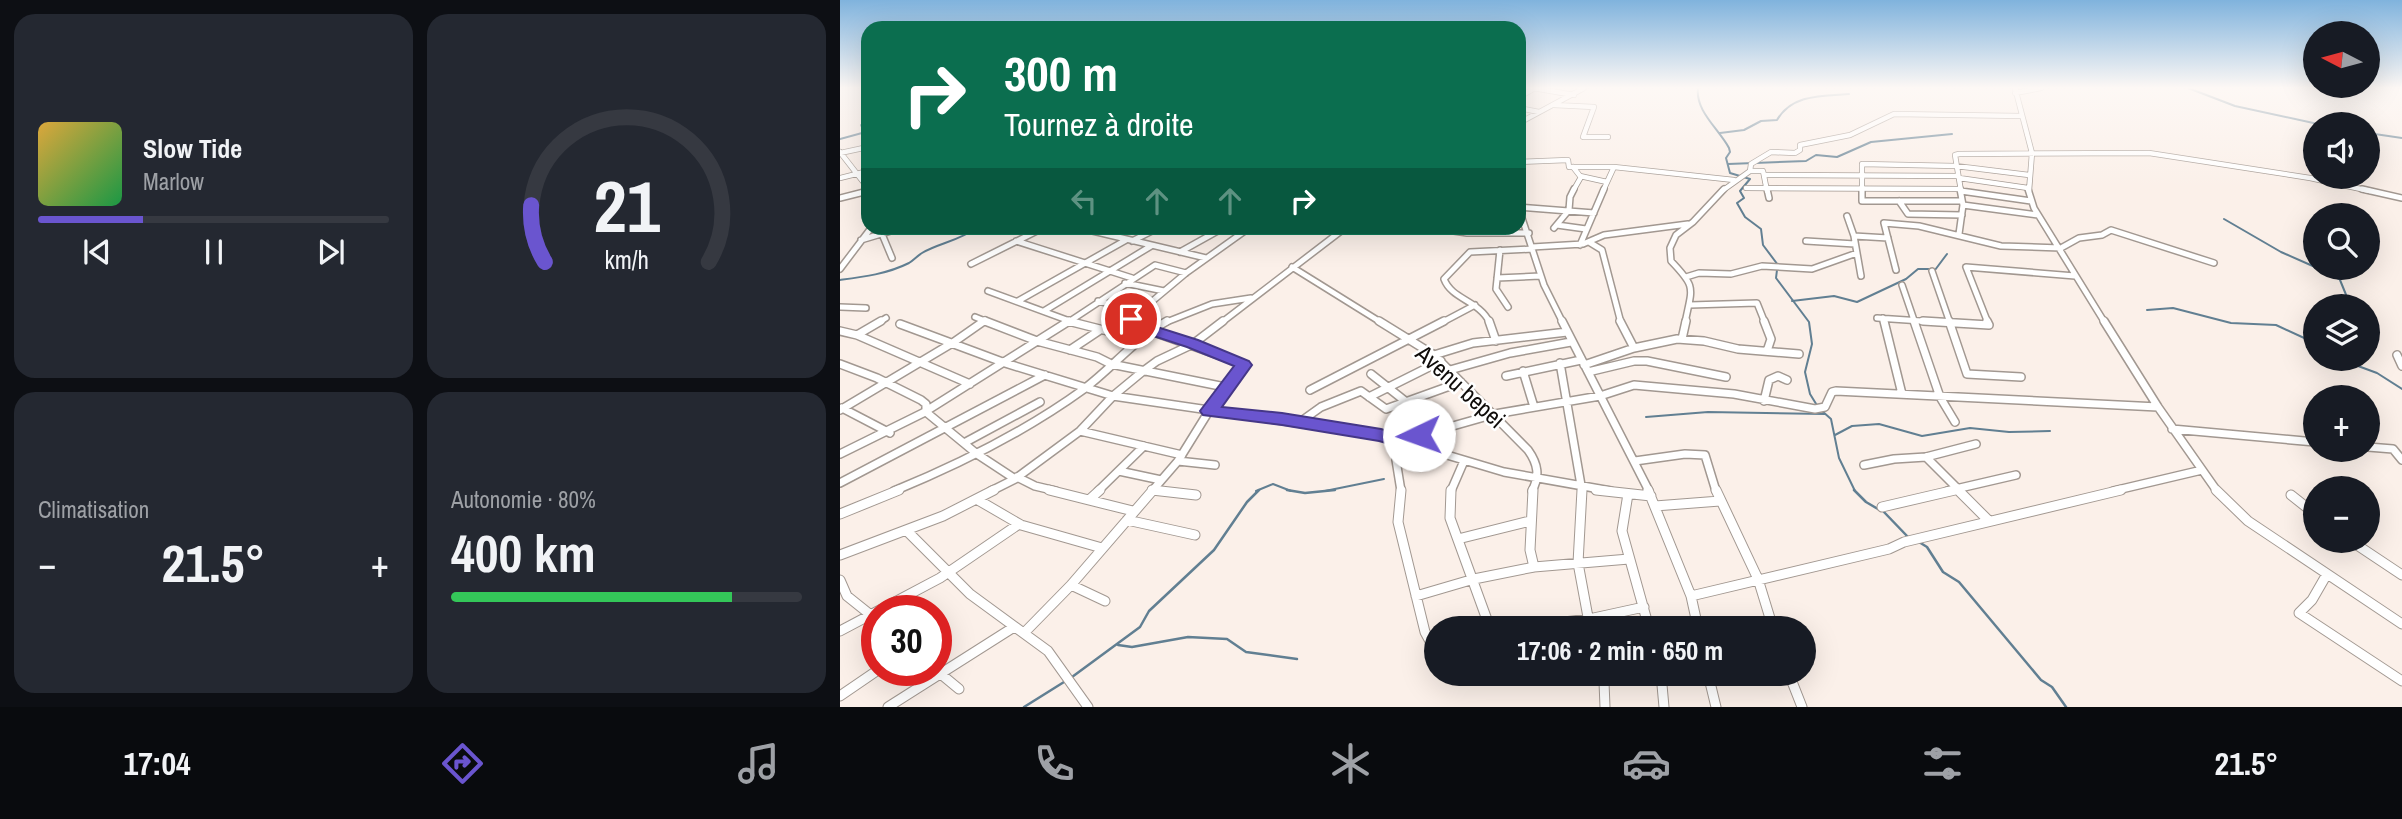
<!DOCTYPE html>
<html lang="fr">
<meta charset="utf-8">
<style>
:root{--surface:#171b24;--page:#242831;--text:#f1f3f6;--muted:#9ea1a6;--line:#363941;--accent:#6a55cf}
body{margin:0;font-family:"Archivo Narrow",sans-serif;background:var(--page);color:var(--text);height:100vh;display:flex;flex-direction:column;font-size:26px;white-space:nowrap}
*{box-sizing:border-box;margin:0}
p{font-size:23px;color:var(--muted)}
.icon{flex:none;width:38px;height:38px;fill:none;stroke:currentColor;stroke-width:2;stroke-linecap:round;stroke-linejoin:round}
.map{position:relative;flex:1;overflow:hidden}
.details{display:flex;flex-direction:column;gap:14px;padding:14px;background:#0d0f14;width:840px}
.details>*{flex:none}
.guide{position:absolute;left:21px;top:21px;width:665px;height:214px;border-radius:21px;box-shadow:0 7px 28px #0002;background:#0b6e4f;color:#fff;overflow:hidden}
.needle{width:46px;rotate:276deg}
.tools{position:absolute;left:1463px;top:21px;display:grid;gap:14px}
.tools a{display:grid;place-items:center;width:77px;height:77px;border-radius:50%;background:var(--surface);box-shadow:0 7px 28px #0002;font-size:35px}
.speed{position:absolute;left:21px;top:595px;display:flex;gap:14px;font-size:35px;font-weight:700;text-align:center}
.speed>*{display:grid;place-content:center;width:91px;height:91px;border-radius:50%;background:var(--surface);box-shadow:0 7px 28px #0002;line-height:1}
.speed .limit{border:10px solid #d22;background:#fff;color:#111}
.pin{position:absolute;display:grid;place-items:center;width:60px;height:60px;color:#fff;margin:-30px;border:4px solid #fff;border-radius:50%;box-shadow:0 2px 7px #0007}
.me{position:absolute;width:77px;margin:-38px;rotate:267deg;stroke-linejoin:round;filter:drop-shadow(0 0 5px #0008)}
.turn{display:flex;align-items:center;gap:24px;height:147px;padding:0 28px;font-size:32px}
.turn .icon{width:91px;height:91px;stroke-width:2.5}
.turn b{display:block;font-size:49px;line-height:60px}
.lanes{display:flex;align-items:center;height:66px;padding:0 28px;background:#0003;justify-content:center;gap:35px;direction:ltr}
.lanes .off{opacity:.35}
.big{font-size:52px;font-weight:700;line-height:1.1}
.details .tile{flex:1;display:flex;flex-direction:column;justify-content:center;gap:10px;min-width:0;padding:0 24px;border-radius:21px;background:var(--page)}
.details .dial{align-items:center;gap:0}
.dial svg{height:182px;overflow:visible;fill:none;stroke:var(--line);stroke-width:7;stroke-linecap:round;text-anchor:middle}
.dial text{fill:var(--text);stroke:none}
.song{display:flex;align-items:center;gap:21px}
.cover{width:84px;height:84px;border-radius:10px;background:linear-gradient(135deg,hsl(40 70% 55%),hsl(140 70% 35%))}
.played{height:7px;border-radius:4px;background:linear-gradient(90deg,var(--accent) 30%,var(--line) 30%)}
.keys{display:flex;justify-content:space-around;direction:ltr}
.heat{display:flex;justify-content:space-between;align-items:center;font-size:38px;direction:ltr}
.charge{height:10px;border-radius:5px;background:linear-gradient(90deg,#34c759 80%,var(--line) 0)}
.details .tiles{flex:1;display:grid;gap:14px;grid-template-columns:repeat(2,1fr)}
.trip{position:absolute;left:584px;top:616px;width:392px;height:70px;border-radius:35px;background:var(--surface);box-shadow:0 7px 28px #0002;font-weight:700;line-height:70px;text-align:center}
.dock{display:flex;height:112px;justify-content:space-around;align-items:center;background:#090b0e;color:var(--muted)}
.dock .icon{width:49px;height:49px}
.dock .selected{color:var(--accent)}
.dock b{font-size:32px;color:var(--text)}
main{display:flex;flex:1;min-height:0}
.map>svg:first-child{display:block}
</style>
<main>
<section class="details">
<div class="tiles">
<div class="tile">
<div class="song"><i class="cover"></i><div><b>Slow Tide</b><p>Marlow</p></div></div>
<div class="played"></div>
<div class="keys"><svg class="icon" aria-label="previous" viewBox="0 0 24 24"><path d="M18 5L8 12l10 7zM5 5v14"/></svg><svg class="icon" aria-label="pause" viewBox="0 0 24 24"><path d="M8 5v14M16 5v14"/></svg><svg class="icon" aria-label="next" viewBox="0 0 24 24"><path d="M6 5l10 7-10 7zM19 5v14"/></svg></div>
</div>
<div class="tile dial"><svg viewBox="0 0 100 80">
<path d="M14 69A42 42 0 1 1 86 69"/>
<path d="M14 69A42 42 0 0 1 8 44" stroke="#6a55cf"/>
<text x="50" y="56" font-size="32" font-weight="700">21</text>
<text x="50" y="72" font-size="11">km/h</text>
</svg></div>
<div class="tile"><p>Climatisation</p>
<div class="heat"><a>−</a><b class="big">21.5°</b><a>+</a></div>
</div>
<div class="tile"><p>Autonomie · 80%</p><b class="big">400 km</b><div class="charge"></div></div>
</div>
</section>
<div class="map">
<svg width="1562" height="707" viewBox="0 0 1562 707">
<rect width="100%" height="100%" fill="#fbf0e9"/>
<g fill="none" stroke-linecap="round" stroke-linejoin="round">
<path stroke="#617f92" stroke-width="2" d="M 858,88 C 855,111 879,129 889,148 L 890,152 L 886,158 L 890,173 L 910,179 L 900,191 L 904,198 L 897,203 L 905,217 L 921,229 L 923,245 L 938,265
M 1348,88 L 1395,106 L 1478,124
M 880,133 L 904,130 L 921,121 L 937,120 C 952,94 982,96 1009,94
M 1528,133 L 1562,138
M 0,139 L 22,133 L 24,131 L 21,125 L 28,121
M 888,164 L 966,161 L 976,155 L 997,157 L 1031,142 L 1112,134
M 1384,219 L 1441,252 L 1475,267
M 1478,268 L 1499,279
M 937,270 L 936,278 L 969,322 L 972,344 L 965,372 L 970,394 L 978,407
M 1095,270 L 1107,254
M 0,280 C 23,277 47,274 69,263 C 74,260 77,256 82,253 C 99,243 119,241 136,228
M 952,301 L 994,296 L 1017,302 L 1066,279 L 1078,269 L 1090,269
M 1495,306 L 1509,302 L 1500,280 L 1502,271 L 1499,268
M 1307,310 L 1333,308 L 1391,323 L 1436,325 L 1475,343
M 1499,359 L 1537,373 L 1562,389
M 982,411 L 991,419 L 999,458 L 1015,491
M 806,417 L 868,412 L 985,414
M 995,435 L 1012,426 L 1039,424 L 1082,436 L 1130,428 L 1169,432 L 1210,431
M 416,491 L 433,484 L 451,491
M 485,491 L 544,479"/>
<path stroke="#617f92" stroke-width="2.5" d="M 447,490 L 465,493 L 495,490
M 1014,490 L 1026,502 L 1038,509
M 1043,511 L 1068,537
M 1079,542 L 1087,547 L 1103,572 L 1119,582 L 1201,680 L 1212,687 L 1226,707
M 278,645 L 292,647 L 348,637 L 387,639 L 406,652 L 457,659
M 232,677 L 300,627 L 309,611 L 374,550 L 407,502 L 419,490
M 184,707 L 224,682"/>
<defs>
<path id="minor-far3" d="M 693,88 L 734,95
M 1175,88 L 1192,153 L 1189,191
M 1175,93 L 1201,88
M 679,97 L 695,88
M 714,105 L 754,107 L 743,137 L 768,137
M 679,108 L 699,112
M 679,123 L 744,88
M 0,152 L 28,188
M 0,153 L 28,147
M 679,162 L 728,160 L 729,167 L 774,167 L 894,180
M 733,167 L 740,176 L 767,182
M 910,171 L 923,171 L 927,191
M 926,175 L 1118,176
M 0,178 L 28,171
M 1119,178 L 1188,188
M 906,188 L 1121,189
M 733,191 L 741,177
M 763,191 L 774,167
M 882,191 L 910,171 L 911,164 L 931,152 L 955,153 L 960,150 L 960,145 L 1010,135 L 1054,114 L 1182,116
M 1022,191 L 1022,164 L 1116,166 L 1189,175
M 1121,191 L 1115,155 L 1119,154 L 1309,153 L 1470,178 L 1530,191"/>
<path id="minor-far2" d="M 927,189 L 929,198
M 1022,189 L 1022,201 L 1122,201
M 1188,189 L 1194,208 L 1265,323
M 1522,189 L 1562,198
M 1121,191 L 1191,201
M 0,198 L 28,191
M 1059,201 L 1068,214 L 1122,215
M 1123,205 L 1198,215
M 679,207 L 754,213
M 679,209 L 704,285 L 723,323
M 1007,216 L 1014,236 L 1021,276
M 717,225 L 746,229
M 105,228 L 107,230
M 240,228 L 366,258
M 594,228 L 627,233 L 689,233
M 714,228 L 729,210 L 730,197 L 734,189
M 42,234 L 52,258
M 1119,234 L 1123,205 L 1120,189
M 1014,236 L 1048,238
M 21,240 L 61,228
M 176,241 L 292,278
M 292,241 L 318,228
M 966,241 L 1015,244
M 749,242 L 762,250 L 781,323
M 740,245 L 764,189
M 692,247 L 743,244 L 764,235 L 848,224
M 660,250 L 656,289 L 668,307
M 340,252 L 383,228
M 131,264 L 203,228
M 452,267 L 542,323
M 0,269 L 31,228
M 1056,270 L 1044,223 L 1079,226 L 1161,246 L 1221,248 L 1239,238 L 1262,235 L 1271,230 L 1374,263
M 1092,271 L 1110,323
M 846,277 L 859,273 L 891,274 L 922,266 L 972,269 L 1017,253
M 657,278 L 700,276
M 285,283 L 324,291
M 1062,285 L 1075,323
M 148,291 L 235,323
M 178,301 L 286,240
M 258,301 L 299,311
M 850,305 L 917,303 L 925,323
M 0,307 L 26,308
M 204,311 L 311,246
M 135,317 L 150,323
M 1037,318 L 1111,323
M 1043,318 L 1044,323
M 38,323 L 46,318
M 141,323 L 145,320
M 227,323 L 315,265 L 346,273
M 291,323 L 291,319 L 346,273 L 409,228
M 324,323 L 372,304 L 411,298
M 381,323 L 505,228
M 601,323 L 635,305
M 650,323 C 639,300 612,300 604,279 L 630,252 L 693,249
M 845,323 C 852,287 857,288 831,261 L 830,248 L 836,235 L 853,222 L 884,189
M 1148,323 L 1126,267 L 1235,276"/>
<path id="minor-far1" d="M 145,321 L 197,341 L 257,357 L 271,364 L 390,388
M 228,321 L 303,340
M 291,321 L 291,324 L 404,364 L 390,388 L 369,411 L 338,461 L 312,491
M 539,321 L 594,355 L 688,450 C 698,464 700,476 692,491
M 649,321 L 656,341
M 722,321 L 809,491
M 780,321 L 794,348
M 924,321 L 931,339 L 927,351
M 1044,321 L 1062,394
M 1074,321 L 1100,397 L 1115,422
M 1083,321 L 1149,325 L 1147,321
M 1109,321 L 1127,374 L 1181,377
M 1264,321 L 1318,407 L 1377,491
M 60,324 L 165,363 L 273,396 L 540,435 L 664,472 L 771,491
M 0,331 L 17,335 L 130,384
M 17,335 L 41,321
M 842,339 L 846,321
M 230,350 L 260,330
M 594,355 L 633,343 L 727,332
M 1557,355 L 1562,366
M 720,363 L 742,491
M 0,364 L 37,378 L 81,400 L 86,404 L 86,412 L 137,454 L 175,479
M 744,365 L 794,348 L 837,339 L 864,341 L 898,349 L 959,354
M 610,370 L 670,353 L 731,342
M 683,371 L 694,407
M 748,372 L 794,361 L 807,361 L 886,377
M 531,374 L 565,401
M 666,376 L 741,360
M 470,390 L 604,321
M 529,397 L 601,361
M 924,401 L 929,380 L 938,376 L 947,380
M 2,408 L 50,433
M 0,410 L 114,342 L 144,321
M 460,422 L 481,407 L 521,391 L 546,409 L 621,382
M 1332,429 L 1475,442
M 240,431 L 342,455
M 124,443 L 200,402
M 1528,447 L 1553,449 L 1562,460
M 0,454 L 83,413 L 229,321
M 1086,457 L 1120,491
M 338,461 L 375,465
M 795,461 L 845,454 L 865,455 L 876,491
M 1024,465 L 1054,459 L 1086,457 L 1136,444
M 279,471 L 321,480
M 177,477 L 195,486 L 216,491
M 0,483 L 205,375
M 312,490 L 324,491
M 54,491 C 120,464 186,431 244,389 C 272,368 295,339 327,321
M 151,491 L 175,479 L 240,431 L 273,396 L 302,372 L 317,361 L 353,344 L 383,321
M 258,491 L 304,446
M 561,491 L 556,460 L 560,441 L 655,414 L 760,396 L 794,385 L 894,394 L 975,409 L 985,407 L 992,392 L 996,391 L 1318,407
M 611,491 L 624,461
M 1107,491 L 1176,475
M 1273,491 L 1362,470"/>
<path id="minor" d="M 209,490 L 293,511
M 312,490 L 356,495
M 561,490 L 558,522 L 585,632 L 591,643 L 597,642
M 611,490 L 610,518 L 650,628
M 693,490 L 690,550 L 694,567
M 742,490 L 738,563 L 750,628
M 756,490 L 811,496
M 808,490 L 851,596 L 858,628
M 876,490 L 918,579 L 933,628
M 1118,490 L 1149,521
M 1376,490 L 1408,521 L 1562,624
M 788,494 L 782,531 L 809,628
M 1451,495 L 1475,514
M 250,499 L 260,490
M 138,500 L 181,525 L 262,548
M 815,506 L 880,501
M 1042,507 L 1115,490
M 0,514 L 59,490
M 287,520 L 355,535
M 67,531 L 130,594 L 208,651 L 248,707
M 618,539 L 690,521
M 1511,541 L 1562,575
M 0,555 L 103,516 L 154,490
M 1487,574 L 1472,600 L 1459,613 L 1562,681
M 0,580 L 7,596 L 37,620
M 231,585 L 265,601
M 576,596 L 634,579 L 694,567 L 789,559
M 851,596 L 1049,549 L 1064,542 L 1281,490
M 673,628 L 749,619 L 804,607
M 0,631 L 100,578 L 179,524
M 184,633 L 231,585 L 313,490
M 96,670 L 119,689
M 756,674 L 764,682 L 765,707
M 821,674 L 824,707
M 868,674 L 876,707
M 949,674 L 962,707
M 822,679 L 862,674
M 0,696 L 38,670
M 48,707 L 174,627"/>
</defs>
<use href="#minor-far3" stroke="#a29891" stroke-width="6"/>
<use href="#minor-far2" stroke="#a29891" stroke-width="8"/>
<use href="#minor-far1" stroke="#a29891" stroke-width="10"/>
<use href="#minor" stroke="#a29891" stroke-width="11"/>
<use href="#minor-far3" stroke="#fff" stroke-width="4.5"/>
<use href="#minor-far2" stroke="#fff" stroke-width="5"/>
<use href="#minor-far1" stroke="#fff" stroke-width="7"/>
<use href="#minor" stroke="#fff" stroke-width="9"/>
</g>
<linearGradient id="sky" x2="0" y2="1"><stop stop-color="#80b3dd"/><stop offset="0.47" stop-color="#fdf8f5"/><stop offset="1" stop-color="#fdf8f5" stop-opacity="0"/></linearGradient>
<rect width="1562" height="187" fill="url(#sky)"/>
<path fill="#6a55cf" stroke="#453787" stroke-width="2" d="M 291,315 L 296,316 L 298,321 L 358,340 L 409,361 L 412,365 L 382,407 L 442,413 L 541,429 L 560,435 L 579,429 L 588,435 L 585,439 L 560,447 L 539,441 L 442,425 L 363,415 L 360,411 L 363,407 L 394,366 L 347,347 L 286,327 L 283,319 Z"/>
<g text-anchor="middle" dominant-baseline="central" stroke-width="5" stroke-linejoin="round" paint-order="stroke">
<g font-size="24" fill="#0e0b09" stroke="#fff">
<text transform="translate(621 386) rotate(42)">Avenu bepei</text>
</g>
</g>
</svg>
<div class="tools">
<a><svg class="needle" viewBox="-14 -14 28 28"><path d="M0-13l5 13h-10z" fill="#e53935"/><path d="M0 13l5-13h-10z" fill="#9ea1a6"/></svg></a>
<a><svg class="icon" aria-label="sound" viewBox="0 0 24 24"><path d="M4 9h4l5-4v14l-5-4H4zM17 9q2 3 0 6"/></svg></a>
<a><svg class="icon" aria-label="search" viewBox="0 0 24 24"><circle cx="10" cy="10" r="6"/><path d="M15 15l6 6"/></svg></a>
<a><svg class="icon" aria-label="layers" viewBox="0 0 24 24"><path d="M12 4l9 5-9 5-9-5zM3 14l9 5 9-5"/></svg></a>
<a>+</a>
<a>−</a>
</div>
<div class="speed"><div class="limit">30</div></div>
<div class="pin" style="left:291px;top:319px;background:#d93025"><svg class="icon" aria-label="arrive" viewBox="0 0 24 24"><path d="M6 21V4h12l-3 4 3 4H6"/></svg></div>
<svg class="me" style="left:579px;top:435px" viewBox="-20 -20 40 40"><circle r="19" fill="#fff"/><path d="M0-13L10 11 0 6-10 11z" fill="#6a55cf"/></svg>
<div class="trip">17:06 · 2 min · 650 m</div>
<div class="guide">
<div class="turn"><svg class="icon" aria-label="right" viewBox="0 0 24 24"><path d="M7 20v-9h11M14 6l5 5-5 5"/></svg><div><b>300 m</b>Tournez à droite</div></div>
<div class="lanes"><svg class="icon off" aria-label="left" viewBox="0 0 24 24"><path d="M17 20v-9H6M10 6l-5 5 5 5"/></svg><svg class="icon off" aria-label="ahead" viewBox="0 0 24 24"><path d="M12 20V5M6 11l6-6 6 6"/></svg><svg class="icon off" aria-label="ahead" viewBox="0 0 24 24"><path d="M12 20V5M6 11l6-6 6 6"/></svg><svg class="icon" aria-label="right" viewBox="0 0 24 24"><path d="M7 20v-9h11M14 6l5 5-5 5"/></svg></div>
</div>
</div>
</main>
<nav class="dock">
<b>17:04</b>
<svg class="icon selected" aria-label="directions" viewBox="0 0 24 24"><path d="M12 3l9 9-9 9-9-9zM9 14v-3h6M13 9l2 2-2 2"/></svg>
<svg class="icon" aria-label="music" viewBox="0 0 24 24"><path d="M9 18V5l10-2v13"/><circle cx="6" cy="18" r="3"/><circle cx="16" cy="16" r="3"/></svg>
<svg class="icon" aria-label="phone" viewBox="0 0 24 24"><path d="M5 4h4l2 5-3 2q2 4 5 5l2-3 5 2v4C11 20 4 13 5 4z"/></svg>
<svg class="icon" aria-label="climate" viewBox="0 0 24 24"><path d="M12 3v18M4 7l16 10M4 17L20 7"/></svg>
<svg class="icon" aria-label="car" viewBox="0 0 24 24"><path d="M5 17H2v-5l4-1 3-4h7l3 4 3 1v5h-3M9 17h6M6 11h13"/><circle cx="7" cy="17" r="2"/><circle cx="17" cy="17" r="2"/></svg>
<svg class="icon" aria-label="filters" viewBox="0 0 24 24"><path d="M4 7h16M4 17h16"/><circle cx="9" cy="7" r="2"/><circle cx="15" cy="17" r="2"/></svg>
<b>21.5°</b>
</nav>
